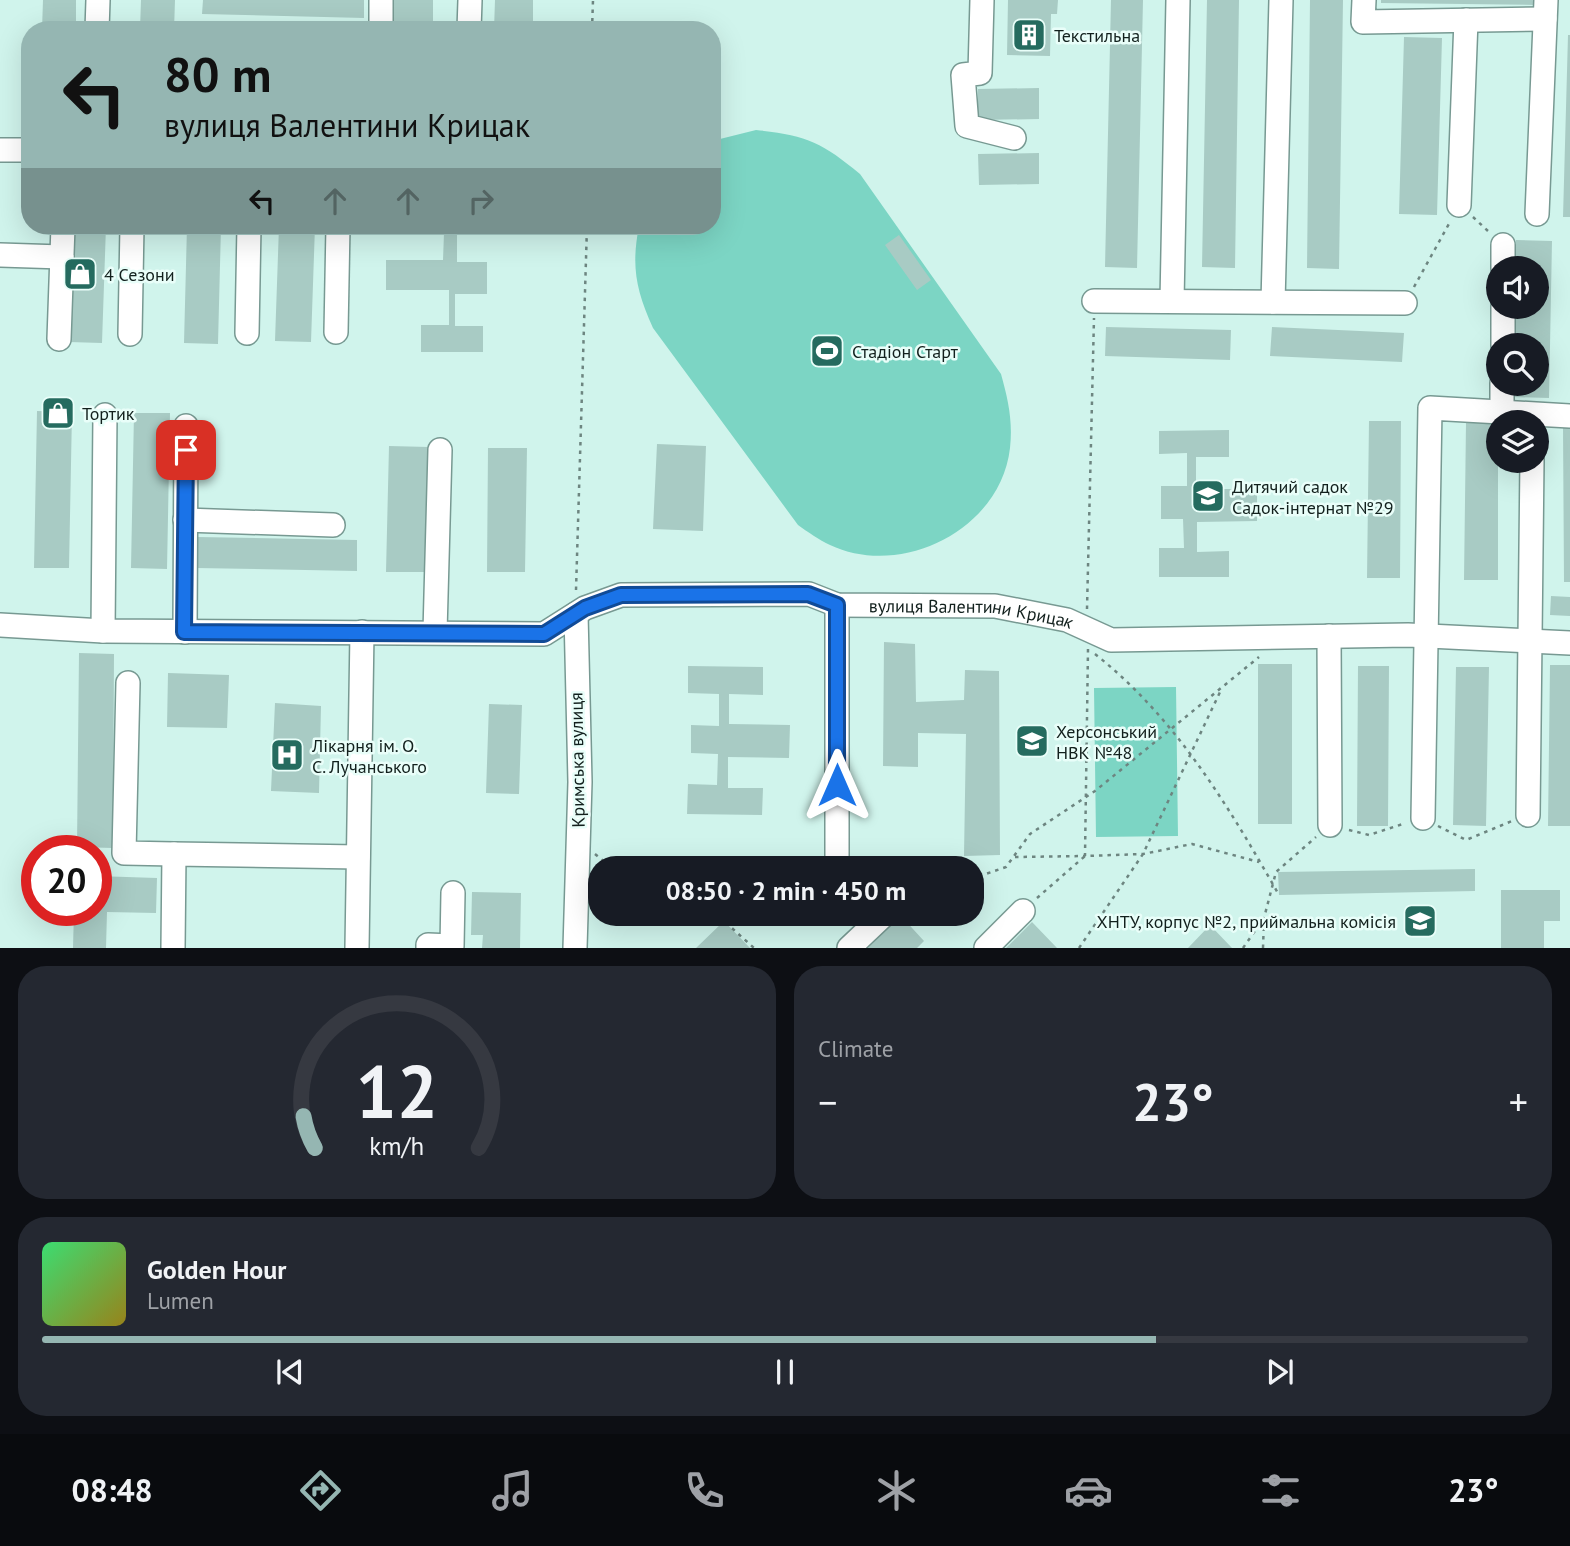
<!DOCTYPE html>
<meta charset="utf-8">
<style>
:root{--surface:#171b24;--page:#242831;--text:#f1f3f6;--muted:#9ea1a6;--line:#363941;--accent:#95b6b2}
body{margin:0;font-family:"PT Sans",sans-serif;background:var(--page);color:var(--text);height:100vh;display:flex;flex-direction:column;font-size:26px;white-space:nowrap}
*{box-sizing:border-box;margin:0}
p{font-size:23px;color:var(--muted)}
.icon{flex:none;width:38px;height:38px;fill:none;stroke:currentColor;stroke-width:2;stroke-linecap:round;stroke-linejoin:round}
.map{position:relative;height:948px;overflow:hidden}
.drawer{display:flex;flex-direction:column;gap:18px;padding:18px;background:#0d0f14;flex:1}
.drawer>*{flex:none}
.top-card{position:absolute;left:21px;top:21px;width:700px;height:214px;border-radius:28px;box-shadow:0 7px 28px #0002;background:#95b6b2;color:#111;overflow:hidden}
.controls{position:absolute;left:1486px;top:256px;display:grid;gap:14px}
.controls a{display:grid;place-items:center;width:63px;height:63px;border-radius:50%;background:var(--surface);box-shadow:0 7px 28px #0002;font-size:35px}
.speed{position:absolute;left:21px;top:835px;display:flex;gap:14px;font-size:35px;font-weight:700;text-align:center}
.speed>*{display:grid;place-content:center;width:91px;height:91px;border-radius:50%;background:var(--surface);box-shadow:0 7px 28px #0002;line-height:1}
.speed .limit{border:10px solid #d22;background:#fff;color:#111}
.pin{position:absolute;display:grid;place-items:center;width:60px;height:60px;color:#fff;margin:-30px;border-radius:14px;box-shadow:0 4px 10px #0006}
.me{position:absolute;width:77px;margin:-38px;rotate:0deg;stroke-linejoin:round;filter:drop-shadow(0 0 5px #0008)}
.turn{display:flex;align-items:center;gap:24px;height:147px;padding:0 28px;font-size:32px}
.turn .icon{width:91px;height:91px;stroke-width:2.5}
.turn b{display:block;font-size:49px;line-height:60px}
.lanes{display:flex;align-items:center;height:66px;padding:0 28px;background:#0003;justify-content:center;gap:35px;direction:ltr}
.lanes .off{opacity:.35}
.big{font-size:52px;font-weight:700;line-height:1.1}
.drawer .widget{flex:1;display:flex;flex-direction:column;justify-content:center;gap:10px;min-width:0;padding:0 24px;border-radius:28px;background:var(--page)}
.drawer .dial{align-items:center;gap:0}
.dial svg{height:182px;overflow:visible;fill:none;stroke:var(--line);stroke-width:7;stroke-linecap:round;text-anchor:middle}
.dial text{fill:var(--text);stroke:none}
.song{display:flex;align-items:center;gap:21px}
.cover{width:84px;height:84px;border-radius:10px;background:linear-gradient(135deg,hsl(140 70% 55%),hsl(50 70% 35%))}
.played{height:7px;border-radius:4px;background:linear-gradient(90deg,var(--accent) 75%,var(--line) 75%)}
.keys{display:flex;justify-content:space-around;direction:ltr}
.heat{display:flex;justify-content:space-between;align-items:center;font-size:38px;direction:ltr}
.drawer .tiles{flex:1;display:grid;gap:18px;grid-template-columns:1fr 1fr}
.widget:last-child{grid-column:span 2}
.trip{position:absolute;left:588px;top:856px;width:396px;height:70px;border-radius:28px;background:var(--surface);box-shadow:0 7px 28px #0002;font-weight:700;line-height:70px;text-align:center}
.tab-bar{display:flex;height:112px;justify-content:space-around;align-items:center;background:#090b0e;color:var(--muted)}
.tab-bar .icon{width:49px;height:49px}
.tab-bar .on{color:var(--accent)}
.tab-bar b{font-size:32px;color:var(--text)}
.map>svg:first-child{display:block}
</style>
<div class="map">
<svg width="1570" height="948" viewBox="0 0 1570 948">
<rect width="100%" height="100%" fill="#d0f4ec"/>
<path fill="#7cd5c4" d="M 756,130 C 805,135 822,142 860,174 L 1001,374 C 1008,399 1013,421 1010,448 C 1001,529 902,579 830,545 C 819,540 808,532 798,525 L 653,328 C 636,290 631,267 639,226 L 712,226 L 712,141 Z
M 1176,687 L 1178,836 L 1096,837 L 1094,688 Z"/>
<path fill="#a8cbc4" d="M 43,0 L 76,0 L 76,30 L 42,30 Z
M 141,0 L 175,0 L 174,30 L 140,30 Z
M 203,0 L 364,0 L 364,18 L 202,14 Z
M 394,0 L 433,0 L 433,30 L 394,30 Z
M 495,0 L 533,0 L 533,30 L 494,30 Z
M 1008,0 L 1058,0 L 1057,14 L 1051,14 L 1050,56 L 1007,55 Z
M 1111,0 L 1143,0 L 1137,268 L 1105,267 Z
M 1207,0 L 1239,0 L 1235,268 L 1202,267 Z
M 1310,0 L 1343,0 L 1339,269 L 1307,268 Z
M 1381,0 L 1536,0 L 1536,5 L 1381,3 Z
M 1568,35 L 1570,35 L 1570,217 L 1563,217 Z
M 1404,37 L 1442,38 L 1437,215 L 1399,214 Z
M 1039,88 L 1039,119 L 978,120 L 978,89 Z
M 1039,153 L 1039,184 L 979,185 L 978,154 Z
M 73,226 L 106,226 L 102,343 L 69,342 Z
M 187,226 L 221,226 L 218,344 L 184,343 Z
M 279,226 L 315,226 L 311,342 L 275,341 Z
M 418,226 L 490,226 L 490,233 L 457,233 L 457,262 L 487,262 L 487,294 L 455,294 L 455,326 L 483,326 L 483,352 L 421,352 L 421,325 L 449,325 L 449,290 L 386,290 L 386,260 L 443,260 L 444,233 L 418,233 Z
M 899,235 L 931,280 L 917,290 L 885,245 Z
M 1516,240 L 1552,241 L 1549,398 L 1512,397 L 1513,383 L 1536,383 L 1536,345 L 1514,345 L 1514,306 L 1536,306 L 1536,268 L 1515,268 Z
M 1106,327 L 1231,330 L 1230,360 L 1105,356 Z
M 1272,327 L 1404,333 L 1402,362 L 1270,356 Z
M 37,411 L 72,412 L 69,568 L 34,568 Z
M 134,413 L 170,413 L 167,569 L 131,568 Z
M 1369,421 L 1401,421 L 1400,578 L 1367,578 Z
M 1466,423 L 1498,423 L 1498,580 L 1464,580 Z
M 1563,424 L 1570,424 L 1570,582 L 1564,582 Z
M 1229,430 L 1229,457 L 1196,457 L 1196,489 L 1257,489 L 1257,521 L 1197,522 L 1197,552 L 1229,551 L 1229,577 L 1159,577 L 1159,548 L 1184,548 L 1183,519 L 1161,519 L 1161,486 L 1187,486 L 1187,453 L 1159,454 L 1159,431 Z
M 657,444 L 706,446 L 703,531 L 653,529 Z
M 389,446 L 429,447 L 426,572 L 386,572 Z
M 488,448 L 527,448 L 525,572 L 487,572 Z
M 197,537 L 357,540 L 357,571 L 196,568 Z
M 1551,596 L 1570,597 L 1570,616 L 1550,615 Z
M 884,642 L 915,644 L 916,702 L 964,700 L 965,670 L 999,671 L 1000,855 L 964,856 L 966,734 L 918,733 L 918,767 L 883,766 Z
M 79,653 L 114,654 L 113,848 L 77,847 Z
M 1258,664 L 1292,664 L 1292,824 L 1258,824 Z
M 1550,665 L 1570,665 L 1570,826 L 1548,826 Z
M 688,666 L 763,667 L 763,695 L 729,694 L 729,724 L 790,725 L 789,758 L 728,757 L 728,788 L 763,788 L 762,815 L 687,814 L 688,784 L 717,785 L 718,754 L 691,753 L 691,725 L 719,726 L 719,694 L 688,693 Z
M 1358,666 L 1389,666 L 1388,826 L 1357,826 Z
M 1456,667 L 1489,667 L 1486,826 L 1453,825 Z
M 168,673 L 229,675 L 227,728 L 167,727 Z
M 275,703 L 321,706 L 319,793 L 271,791 Z
M 489,704 L 522,705 L 519,794 L 486,793 Z
M 1475,869 L 1475,891 L 1279,895 L 1278,872 Z
M 96,876 L 157,878 L 156,913 L 107,912 L 106,948 L 73,948 L 74,910 L 96,910 Z
M 1501,890 L 1560,890 L 1560,921 L 1544,921 L 1544,948 L 1501,948 Z
M 472,892 L 521,893 L 520,948 L 482,948 L 483,935 L 471,935 Z
M 901,916 L 924,941 L 917,948 L 868,948 Z
M 724,921 L 750,948 L 696,948 Z
M 1032,922 L 1057,948 L 1006,948 Z
M 1210,925 L 1232,948 L 1188,948 Z"/>
<g fill="none" stroke-linecap="round" stroke-linejoin="round">
<defs>
<g id="minor">
<path d="M 982,0 L 980,73 L 963,75 L 967,126 L 1014,138"/>
<path d="M 1364,0 L 1363,22 L 1545,19"/>
<path d="M 97,30 L 98,0"/>
<path d="M 381,30 L 381,0"/>
<path d="M 469,30 L 470,0"/>
<path d="M 0,150 L 30,150"/>
<path d="M 1459,205 L 1466,20"/>
<path d="M 1537,214 L 1546,0"/>
<path d="M 0,255 L 62,257"/>
<path d="M 1503,268 L 1503,245"/>
<path d="M 1094,301 L 1405,303"/>
<path d="M 1172,301 L 1178,0"/>
<path d="M 1273,302 L 1281,0"/>
<path d="M 336,332 L 338,226"/>
<path d="M 247,333 L 249,226"/>
<path d="M 130,334 L 132,226"/>
<path d="M 59,339 L 63,226"/>
<path d="M 1503,345 L 1503,306"/>
<path d="M 1502,412 L 1502,383"/>
<path d="M 185,520 L 333,525"/>
<path id="s1" d="M 0,625 L 103,631 L 544,634 L 585,608 L 621,595 L 809,594 L 837,605 L 995,606 L 1067,620 L 1111,640 L 1408,635 L 1570,643"/>
<path d="M 103,631 L 105,415"/>
<path d="M 185,632 L 186,426"/>
<path d="M 435,632 L 440,450"/>
<path d="M 1329,636 L 1330,825"/>
<path d="M 128,683 L 124,853 L 174,854"/>
<path d="M 1528,815 L 1532,460"/>
<path d="M 1423,818 L 1430,408 L 1570,416"/>
<path d="M 837,861 L 837,605"/>
<path d="M 173,948 L 174,854 L 358,857"/>
<path d="M 357,948 L 362,632"/>
<path d="M 428,948 L 428,945 L 452,946 L 453,893"/>
<path d="M 575,948 L 580,782 L 576,614"/>
<path d="M 849,948 L 885,914"/>
<path d="M 986,948 L 1023,911"/>
</g>
</defs>
<use href="#minor" stroke="#779992" stroke-width="26"/>
<path stroke="#6d8580" stroke-width="2.5" stroke-dasharray="3.5 5" stroke-linecap="butt" d="M 592,30 L 593,0
M 1473,217 L 1489,232
M 1414,287 L 1450,222
M 576,590 L 587,226
M 1087,609 L 1094,318
M 1088,649 L 1085,856 L 1143,854 L 1192,844 L 1259,862
M 1095,654 C 1176,718 1229,807 1279,895
M 1438,826 L 1466,840 L 1512,821
M 1349,830 L 1369,835 L 1406,823
M 595,854 L 612,868
M 1015,857 L 1085,856
M 971,879 L 1006,867 L 1030,834 L 1095,791 L 1259,657
M 1037,898 L 1085,856
M 702,914 L 724,921 L 754,948
M 1079,948 L 1143,854 L 1221,690
M 1243,948 L 1264,918 L 1276,872 L 1316,837
M 1263,948 L 1264,919"/>
<use href="#minor" stroke="#fff" stroke-width="23"/>
</g>
<g fill="none" stroke-linecap="round" stroke-linejoin="round">
<defs>
<path id="route" d="M 186,450 L 184,632 L 544,634 L 585,608 L 621,595 L 808,594 L 837,605 L 837,785"/>
</defs>
<use href="#route" stroke="#114b97" stroke-width="18"/>
<use href="#route" stroke="#1a73e8" stroke-width="12"/>
</g>
<defs>
<symbol id="building-square" viewBox="-11 -11 22 22"><rect x="-9" y="-9" width="18" height="18" rx="4" fill="#256b5f" stroke="#e9fef9"/><path d="M-4-6H4V6H1V3H-1V6H-4ZM-2.5-4.3h1.7v1.8h-1.7ZM.8-4.3h1.7v1.8H.8ZM-2.5-1h1.7V.8h-1.7ZM.8-1h1.7V.8H.8Z" fill="#fff"/></symbol>
<symbol id="shop-square" viewBox="-11 -11 22 22"><rect x="-9" y="-9" width="18" height="18" rx="4" fill="#256b5f" stroke="#e9fef9"/><path d="M-5-2.5h2.3a2.7 3.5 0 0 1 5.4 0H5L5.5 6h-11ZM-1.5-2.5h3a1.5 2.3 0 0 0-3 0Z" fill="#fff"/></symbol>
<symbol id="stadium-square" viewBox="-11 -11 22 22"><rect x="-9" y="-9" width="18" height="18" rx="4" fill="#256b5f" stroke="#e9fef9"/><path d="M0-5a6.5 5 0 1 0 0 10a6.5 5 0 1 0 0-10ZM-3.5-1.8h7v3.6h-7Z" fill="#fff"/></symbol>
<symbol id="school-square" viewBox="-11 -11 22 22"><rect x="-9" y="-9" width="18" height="18" rx="4" fill="#256b5f" stroke="#e9fef9"/><path d="M0-5L7-2L0 1L-7-2ZM-4 1L0 2.5L4 1V4Q0 6-4 4Z" fill="#fff"/></symbol>
<symbol id="hospital-square" viewBox="-11 -11 22 22"><rect x="-9" y="-9" width="18" height="18" rx="4" fill="#256b5f" stroke="#e9fef9"/><path d="M-5-5h3v3.5h4V-5h3V5h-3V1.5h-4V5h-3Z" fill="#fff"/></symbol>
<symbol id="university-square" viewBox="-11 -11 22 22"><rect x="-9" y="-9" width="18" height="18" rx="4" fill="#256b5f" stroke="#e9fef9"/><path d="M0-5L7-2L0 1L-7-2ZM-4 1L0 2.5L4 1V4Q0 6-4 4Z" fill="#fff"/></symbol>
</defs>
<g fill-rule="evenodd">
<use href="#building-square" x="1010" y="16" width="38" height="38"/>
<use href="#shop-square" x="61" y="255" width="38" height="38"/>
<use href="#stadium-square" x="808" y="332" width="38" height="38"/>
<use href="#shop-square" x="39" y="394" width="38" height="38"/>
<use href="#school-square" x="1189" y="477" width="38" height="38"/>
<use href="#school-square" x="1013" y="722" width="38" height="38"/>
<use href="#hospital-square" x="268" y="736" width="38" height="38"/>
<use href="#university-square" x="1401" y="902" width="38" height="38"/>
</g>
<g text-anchor="middle" dominant-baseline="central" stroke-width="5" stroke-linejoin="round" paint-order="stroke">
<g font-size="18" fill="#12201d" stroke="#e9fef9" text-anchor="start">
<text x="1054" y="35">Текстильна</text>
<text x="104" y="274">4 Сезони</text>
<text x="852" y="351">Стадіон Старт</text>
<text x="82" y="413">Тортик</text>
<text x="1232" y="486">Дитячий садок<tspan x="1232" dy="21">Садок-інтернат №29</tspan></text>
<text x="1056" y="731">Херсонський<tspan x="1056" dy="21">НВК №48</tspan></text>
<text x="312" y="745">Лікарня ім. О.<tspan x="312" dy="21">С. Лучанського</tspan></text>
<text x="1396" y="921" text-anchor="end">ХНТУ, корпус №2, приймальна комісія</text>
</g>
<g font-size="18" fill="#12201d" stroke="#e9fef9">
<text stroke="none"><textPath href="#s1" startOffset="984">вулиця Валентини Крицак</textPath></text>
<text transform="translate(577 760) rotate(-91)">Кримська вулиця</text>
</g>
</g>
</svg>
<div class="controls">
<a><svg class="icon" aria-label="sound" viewBox="0 0 24 24"><path d="M4 9h4l5-4v14l-5-4H4zM17 9q2 3 0 6"/></svg></a>
<a><svg class="icon" aria-label="search" viewBox="0 0 24 24"><circle cx="10" cy="10" r="6"/><path d="M15 15l6 6"/></svg></a>
<a><svg class="icon" aria-label="layers" viewBox="0 0 24 24"><path d="M12 4l9 5-9 5-9-5zM3 14l9 5 9-5"/></svg></a>
</div>
<div class="speed"><div class="limit">20</div></div>
<div class="pin" style="left:186px;top:450px;background:#d93025"><svg class="icon" aria-label="arrive" viewBox="0 0 24 24"><path d="M6 21V4h12l-3 4 3 4H6"/></svg></div>
<svg class="me" style="left:837px;top:785px" viewBox="-20 -20 40 40"><path d="M0-17L14 15 0 8-14 15z" fill="#1a73e8" stroke="#fff" stroke-width="4"/></svg>
<div class="trip">08:50 · 2 min · 450 m</div>
<div class="top-card">
<div class="turn"><svg class="icon" aria-label="left" viewBox="0 0 24 24"><path d="M17 20v-9H6M10 6l-5 5 5 5"/></svg><div><b>80 m</b>вулиця Валентини Крицак</div></div>
<div class="lanes"><svg class="icon" aria-label="left" viewBox="0 0 24 24"><path d="M17 20v-9H6M10 6l-5 5 5 5"/></svg><svg class="icon off" aria-label="ahead" viewBox="0 0 24 24"><path d="M12 20V5M6 11l6-6 6 6"/></svg><svg class="icon off" aria-label="ahead" viewBox="0 0 24 24"><path d="M12 20V5M6 11l6-6 6 6"/></svg><svg class="icon off" aria-label="right" viewBox="0 0 24 24"><path d="M7 20v-9h11M14 6l5 5-5 5"/></svg></div>
</div>
</div>
<section class="drawer">
<div class="tiles">
<div class="widget dial"><svg viewBox="0 0 100 80">
<path d="M14 69A42 42 0 1 1 86 69"/>
<path d="M14 69A42 42 0 0 1 9 55" stroke="#95b6b2"/>
<text x="50" y="56" font-size="32" font-weight="700">12</text>
<text x="50" y="72" font-size="11">km/h</text>
</svg></div>
<div class="widget"><p>Climate</p>
<div class="heat"><a>−</a><b class="big">23°</b><a>+</a></div>
</div>
<div class="widget">
<div class="song"><i class="cover"></i><div><b>Golden Hour</b><p>Lumen</p></div></div>
<div class="played"></div>
<div class="keys"><svg class="icon" aria-label="previous" viewBox="0 0 24 24"><path d="M18 5L8 12l10 7zM5 5v14"/></svg><svg class="icon" aria-label="pause" viewBox="0 0 24 24"><path d="M8 5v14M16 5v14"/></svg><svg class="icon" aria-label="next" viewBox="0 0 24 24"><path d="M6 5l10 7-10 7zM19 5v14"/></svg></div>
</div>
</div>
</section>
<nav class="tab-bar">
<b>08:48</b>
<svg class="icon on" aria-label="directions" viewBox="0 0 24 24"><path d="M12 3l9 9-9 9-9-9zM9 14v-3h6M13 9l2 2-2 2"/></svg>
<svg class="icon" aria-label="music" viewBox="0 0 24 24"><path d="M9 18V5l10-2v13"/><circle cx="6" cy="18" r="3"/><circle cx="16" cy="16" r="3"/></svg>
<svg class="icon" aria-label="phone" viewBox="0 0 24 24"><path d="M5 4h4l2 5-3 2q2 4 5 5l2-3 5 2v4C11 20 4 13 5 4z"/></svg>
<svg class="icon" aria-label="climate" viewBox="0 0 24 24"><path d="M12 3v18M4 7l16 10M4 17L20 7"/></svg>
<svg class="icon" aria-label="car" viewBox="0 0 24 24"><path d="M5 17H2v-5l4-1 3-4h7l3 4 3 1v5h-3M9 17h6M6 11h13"/><circle cx="7" cy="17" r="2"/><circle cx="17" cy="17" r="2"/></svg>
<svg class="icon" aria-label="filters" viewBox="0 0 24 24"><path d="M4 7h16M4 17h16"/><circle cx="9" cy="7" r="2"/><circle cx="15" cy="17" r="2"/></svg>
<b>23°</b>
</nav>
